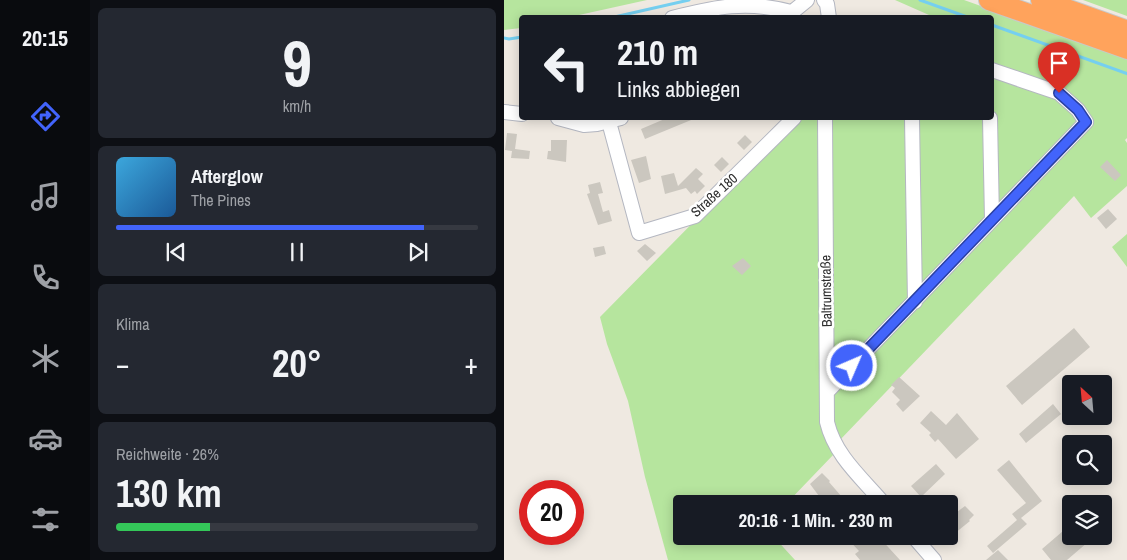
<!DOCTYPE html>
<html lang="de">
<meta charset="utf-8">
<style>
:root{--surface:#171b24;--page:#242831;--text:#f1f3f6;--muted:#9ea1a6;--line:#363941;--accent:#4264fb}
body{margin:0;font-family:"Archivo Narrow",sans-serif;background:var(--page);color:var(--text);height:100vh;display:flex;flex-direction:column;font-size:19px;white-space:nowrap}
*{box-sizing:border-box;margin:0}
p{font-size:16px;color:var(--muted)}
.icon{flex:none;width:28px;height:28px;fill:none;stroke:currentColor;stroke-width:2;stroke-linecap:round;stroke-linejoin:round}
.map{position:relative;flex:1;overflow:hidden}
.details{display:flex;flex-direction:column;gap:8px;padding:8px;background:#0d0f14;width:414px}
.details>*{flex:none}
.guide{position:absolute;left:15px;top:15px;width:475px;height:105px;border-radius:5px;box-shadow:0 2px 12px #0003;background:#171b24;color:var(--text);overflow:hidden}
.needle{width:32px;rotate:334deg}
.buttons{position:absolute;left:558px;top:375px;display:grid;gap:10px}
.buttons a{display:grid;place-items:center;width:50px;height:50px;border-radius:5px;background:var(--surface);box-shadow:0 2px 12px #0003;font-size:25px}
.speed{position:absolute;left:15px;top:480px;display:flex;gap:10px;font-size:25px;font-weight:700;text-align:center}
.speed>*{display:grid;place-content:center;width:65px;height:65px;border-radius:50%;background:var(--surface);box-shadow:0 2px 12px #0003;line-height:1}
.speed .limit{border:8px solid #d22;background:#fff;color:#111}
.pin{position:absolute;display:grid;place-items:center;width:42px;height:42px;color:#fff;margin:-51px -21px;border-radius:50% 50% 50% 0;rotate:-45deg;box-shadow:0 0 5px #0007}
.pin .icon{rotate:45deg}
.me{position:absolute;width:55px;margin:-28px;rotate:45deg;stroke-linejoin:round;filter:drop-shadow(0 0 4px #0008)}
.turn{display:flex;align-items:center;gap:18px;height:105px;padding:0 15px;font-size:22px}
.turn .icon{width:65px;height:65px;stroke-width:2.5}
.turn b{display:block;font-size:35px;line-height:42px}
.big{font-size:38px;font-weight:800;line-height:1.1}
.details .card{flex:1;display:flex;flex-direction:column;justify-content:center;gap:8px;min-width:0;padding:0 18px;border-radius:8px;background:var(--page)}
.details .dial{align-items:center;gap:0}
.dial b{font-size:65px;line-height:1}
.song{display:flex;align-items:center;gap:15px}
.cover{width:60px;height:60px;border-radius:8px;background:linear-gradient(135deg,hsl(200 70% 55%),hsl(210 70% 35%))}
.played{height:5px;border-radius:2px;background:linear-gradient(90deg,var(--accent) 85%,var(--line) 85%)}
.keys{display:flex;justify-content:space-around;direction:ltr}
.heat{display:flex;justify-content:space-between;align-items:center;font-size:28px;direction:ltr}
.charge{height:8px;border-radius:4px;background:linear-gradient(90deg,#34c759 26%,var(--line) 0)}
.trip{position:absolute;left:169px;top:495px;width:285px;height:50px;border-radius:5px;background:var(--surface);box-shadow:0 2px 12px #0003;font-weight:800;line-height:50px;text-align:center}
main{display:flex;flex:1;min-height:0}
.dock{display:flex;flex-direction:column;width:90px;justify-content:space-around;align-items:center;background:#090b0e;color:var(--muted)}
.dock .icon{width:35px;height:35px}
.dock .selected{color:var(--accent)}
.dock b{font-size:22px;color:var(--text)}
.map>svg:first-child{display:block}
</style>
<main>
<nav class="dock">
<b>20:15</b>
<svg class="icon selected" aria-label="directions" viewBox="0 0 24 24"><path d="M12 3l9 9-9 9-9-9zM9 14v-3h6M13 9l2 2-2 2"/></svg>
<svg class="icon" aria-label="music" viewBox="0 0 24 24"><path d="M9 18V5l10-2v13"/><circle cx="6" cy="18" r="3"/><circle cx="16" cy="16" r="3"/></svg>
<svg class="icon" aria-label="phone" viewBox="0 0 24 24"><path d="M5 4h4l2 5-3 2q2 4 5 5l2-3 5 2v4C11 20 4 13 5 4z"/></svg>
<svg class="icon" aria-label="climate" viewBox="0 0 24 24"><path d="M12 3v18M4 7l16 10M4 17L20 7"/></svg>
<svg class="icon" aria-label="car" viewBox="0 0 24 24"><path d="M5 17H2v-5l4-1 3-4h7l3 4 3 1v5h-3M9 17h6M6 11h13"/><circle cx="7" cy="17" r="2"/><circle cx="17" cy="17" r="2"/></svg>
<svg class="icon" aria-label="filters" viewBox="0 0 24 24"><path d="M4 7h16M4 17h16"/><circle cx="9" cy="7" r="2"/><circle cx="15" cy="17" r="2"/></svg>
</nav>
<section class="details">
<div class="card dial"><b>9</b><p>km/h</p></div>
<div class="card">
<div class="song"><i class="cover"></i><div><b>Afterglow</b><p>The Pines</p></div></div>
<div class="played"></div>
<div class="keys"><svg class="icon" aria-label="previous" viewBox="0 0 24 24"><path d="M18 5L8 12l10 7zM5 5v14"/></svg><svg class="icon" aria-label="pause" viewBox="0 0 24 24"><path d="M8 5v14M16 5v14"/></svg><svg class="icon" aria-label="next" viewBox="0 0 24 24"><path d="M6 5l10 7-10 7zM19 5v14"/></svg></div>
</div>
<div class="card"><p>Klima</p>
<div class="heat"><a>−</a><b class="big">20°</b><a>+</a></div>
</div>
<div class="card"><p>Reichweite · 26%</p><b class="big">130 km</b><div class="charge"></div></div>
</section>
<div class="map">
<svg width="624" height="560" viewBox="0 0 624 560">
<rect width="100%" height="100%" fill="#efe9e1"/>
<path fill="#b6e59e" d="M 0,0 L 143,0 L 66,17 L 18,18 L 17,28 L 0,30 Z
M 391,0 L 460,0 L 623,58 L 624,137 L 621,140 L 623,143 L 623,186 L 587,218 L 570,196 L 334,442 L 328,432 L 325,118 L 488,118 L 488,18 L 423,17 L 425,15 Z
M 579,0 L 623,0 L 623,16 Z
M 292,118 L 319,118 L 330,454 L 282,504 L 178,504 L 178,536 L 269,536 L 291,560 L 164,560 L 141,477 L 124,401 L 103,344 L 96,317 Z
M 623,234 L 623,267 L 608,247 Z"/>
<g fill="none" stroke-linecap="round" stroke-linejoin="round">
<path stroke="#75cff0" stroke-width="3" d="M 416,0 L 466,18
M 106,18 L 185,0
M 488,25 L 624,74
M 0,38 L 5,39 L 18,37"/>
</g>
<path fill="#cbc7bf" d="M 163,118 L 192,118 L 141,139 L 137,129 Z
M 3,133 L 13,134 L 11,149 L 26,151 L 25,159 L 7,158 L 8,151 L 1,150 Z
M 241,135 L 248,142 L 240,150 L 233,143 Z
M 47,140 L 63,140 L 62,162 L 43,159 L 44,151 L 47,151 Z
M 142,156 L 147,179 L 135,183 L 127,160 Z
M 218,157 L 225,164 L 217,172 L 210,165 Z
M 603,160 L 617,175 L 611,181 L 596,167 Z
M 192,168 L 199,174 L 194,179 L 201,186 L 193,194 L 191,191 L 187,194 L 182,188 L 161,194 L 157,176 L 170,173 L 174,186 Z
M 96,182 L 99,193 L 94,194 L 99,212 L 105,210 L 108,221 L 94,225 L 83,194 L 86,193 L 84,185 Z
M 604,209 L 613,219 L 602,229 L 593,218 Z
M 141,244 L 152,253 L 143,261 L 133,251 Z
M 100,246 L 102,254 L 91,257 L 89,248 Z
M 239,258 L 247,266 L 238,275 L 228,266 Z
M 570,328 L 586,347 L 518,405 L 502,386 Z
M 395,377 L 416,396 L 399,412 L 392,404 L 396,400 L 388,392 L 391,388 L 387,385 Z
M 549,404 L 557,414 L 522,443 L 515,434 Z
M 427,411 L 442,425 L 453,413 L 475,439 L 452,459 L 434,439 L 431,442 L 425,435 L 427,433 L 416,423 Z
M 505,460 L 538,501 L 517,518 L 523,524 L 489,553 L 483,546 L 513,520 L 508,514 L 522,503 L 493,470 Z
M 432,464 L 441,474 L 417,497 L 407,486 Z
M 318,473 L 326,481 L 325,482 L 344,504 L 307,504 L 315,496 L 306,484 Z
M 461,506 L 470,515 L 465,520 L 466,521 L 445,538 L 445,518 Z
M 566,525 L 566,536 L 591,536 L 563,560 L 547,560 L 538,549 Z
M 341,536 L 374,536 L 396,560 L 356,560 L 351,554 L 355,551 Z
M 494,550 L 504,560 L 482,560 Z"/>
<g fill="none" stroke-linecap="round" stroke-linejoin="round">
<defs>
<path id="minor" d="M 320,0 L 323,4 L 325,18
M 168,18 C 212,7 242,0 287,12
M 281,18 L 303,0
M 0,112 L 18,114
M 54,118 L 80,125 L 93,124 L 117,118
M 321,118 L 323,422 C 331,456 358,478 380,504
M 408,118 L 411,302
M 486,118 L 488,220
M 105,122 L 135,233 L 191,216 L 290,118
M 323,392 L 582,122 L 574,110 L 555,93 L 488,70
M 409,536 L 430,560"/>
<path id="highway" d="M 485,0 L 624,49
M 537,0 L 624,31"/>
</defs>
<use href="#minor" stroke="#b4b7c1" stroke-width="16"/>
<use href="#highway" stroke="#c9c9c9" stroke-width="22"/>
<use href="#minor" stroke="#fff" stroke-width="14"/>
<use href="#highway" stroke="#ffa35c" stroke-width="20"/>
</g>
<g fill="none" stroke-linecap="round" stroke-linejoin="round">
<defs>
<path id="route" d="M 348,366 L 582,122 L 574,110 L 555,93"/>
</defs>
<use href="#route" stroke="#2b41a3" stroke-width="12"/>
<use href="#route" stroke="#4264fb" stroke-width="9"/>
</g>
<g text-anchor="middle" dominant-baseline="central" stroke-width="5" stroke-linejoin="round" paint-order="stroke">
<g font-size="14" fill="#2e2e2e" stroke="#fff">
<text transform="translate(210 195) rotate(-42)">Straße 180</text>
<text transform="translate(322 291) rotate(-91)">Baltrumstraße</text>
</g>
</g>
</svg>
<div class="buttons">
<a><svg class="needle" viewBox="-14 -14 28 28"><path d="M0-13l5 13h-10z" fill="#e53935"/><path d="M0 13l5-13h-10z" fill="#9ea1a6"/></svg></a>
<a><svg class="icon" aria-label="search" viewBox="0 0 24 24"><circle cx="10" cy="10" r="6"/><path d="M15 15l6 6"/></svg></a>
<a><svg class="icon" aria-label="layers" viewBox="0 0 24 24"><path d="M12 4l9 5-9 5-9-5zM3 14l9 5 9-5"/></svg></a>
</div>
<div class="speed"><div class="limit">20</div></div>
<div class="pin" style="left:555px;top:93px;background:#d93025"><svg class="icon" aria-label="arrive" viewBox="0 0 24 24"><path d="M6 21V4h12l-3 4 3 4H6"/></svg></div>
<svg class="me" style="left:348px;top:366px" viewBox="-20 -20 40 40"><circle r="17" fill="#4264fb" stroke="#fff" stroke-width="3"/><path d="M0-11L8 9 0 5-8 9z" fill="#fff"/></svg>
<div class="trip">20:16 · 1 Min. · 230 m</div>
<div class="guide">
<div class="turn"><svg class="icon" aria-label="left" viewBox="0 0 24 24"><path d="M17 20v-9H6M10 6l-5 5 5 5"/></svg><div><b>210 m</b>Links abbiegen</div></div>
</div>
</div>
</main>
